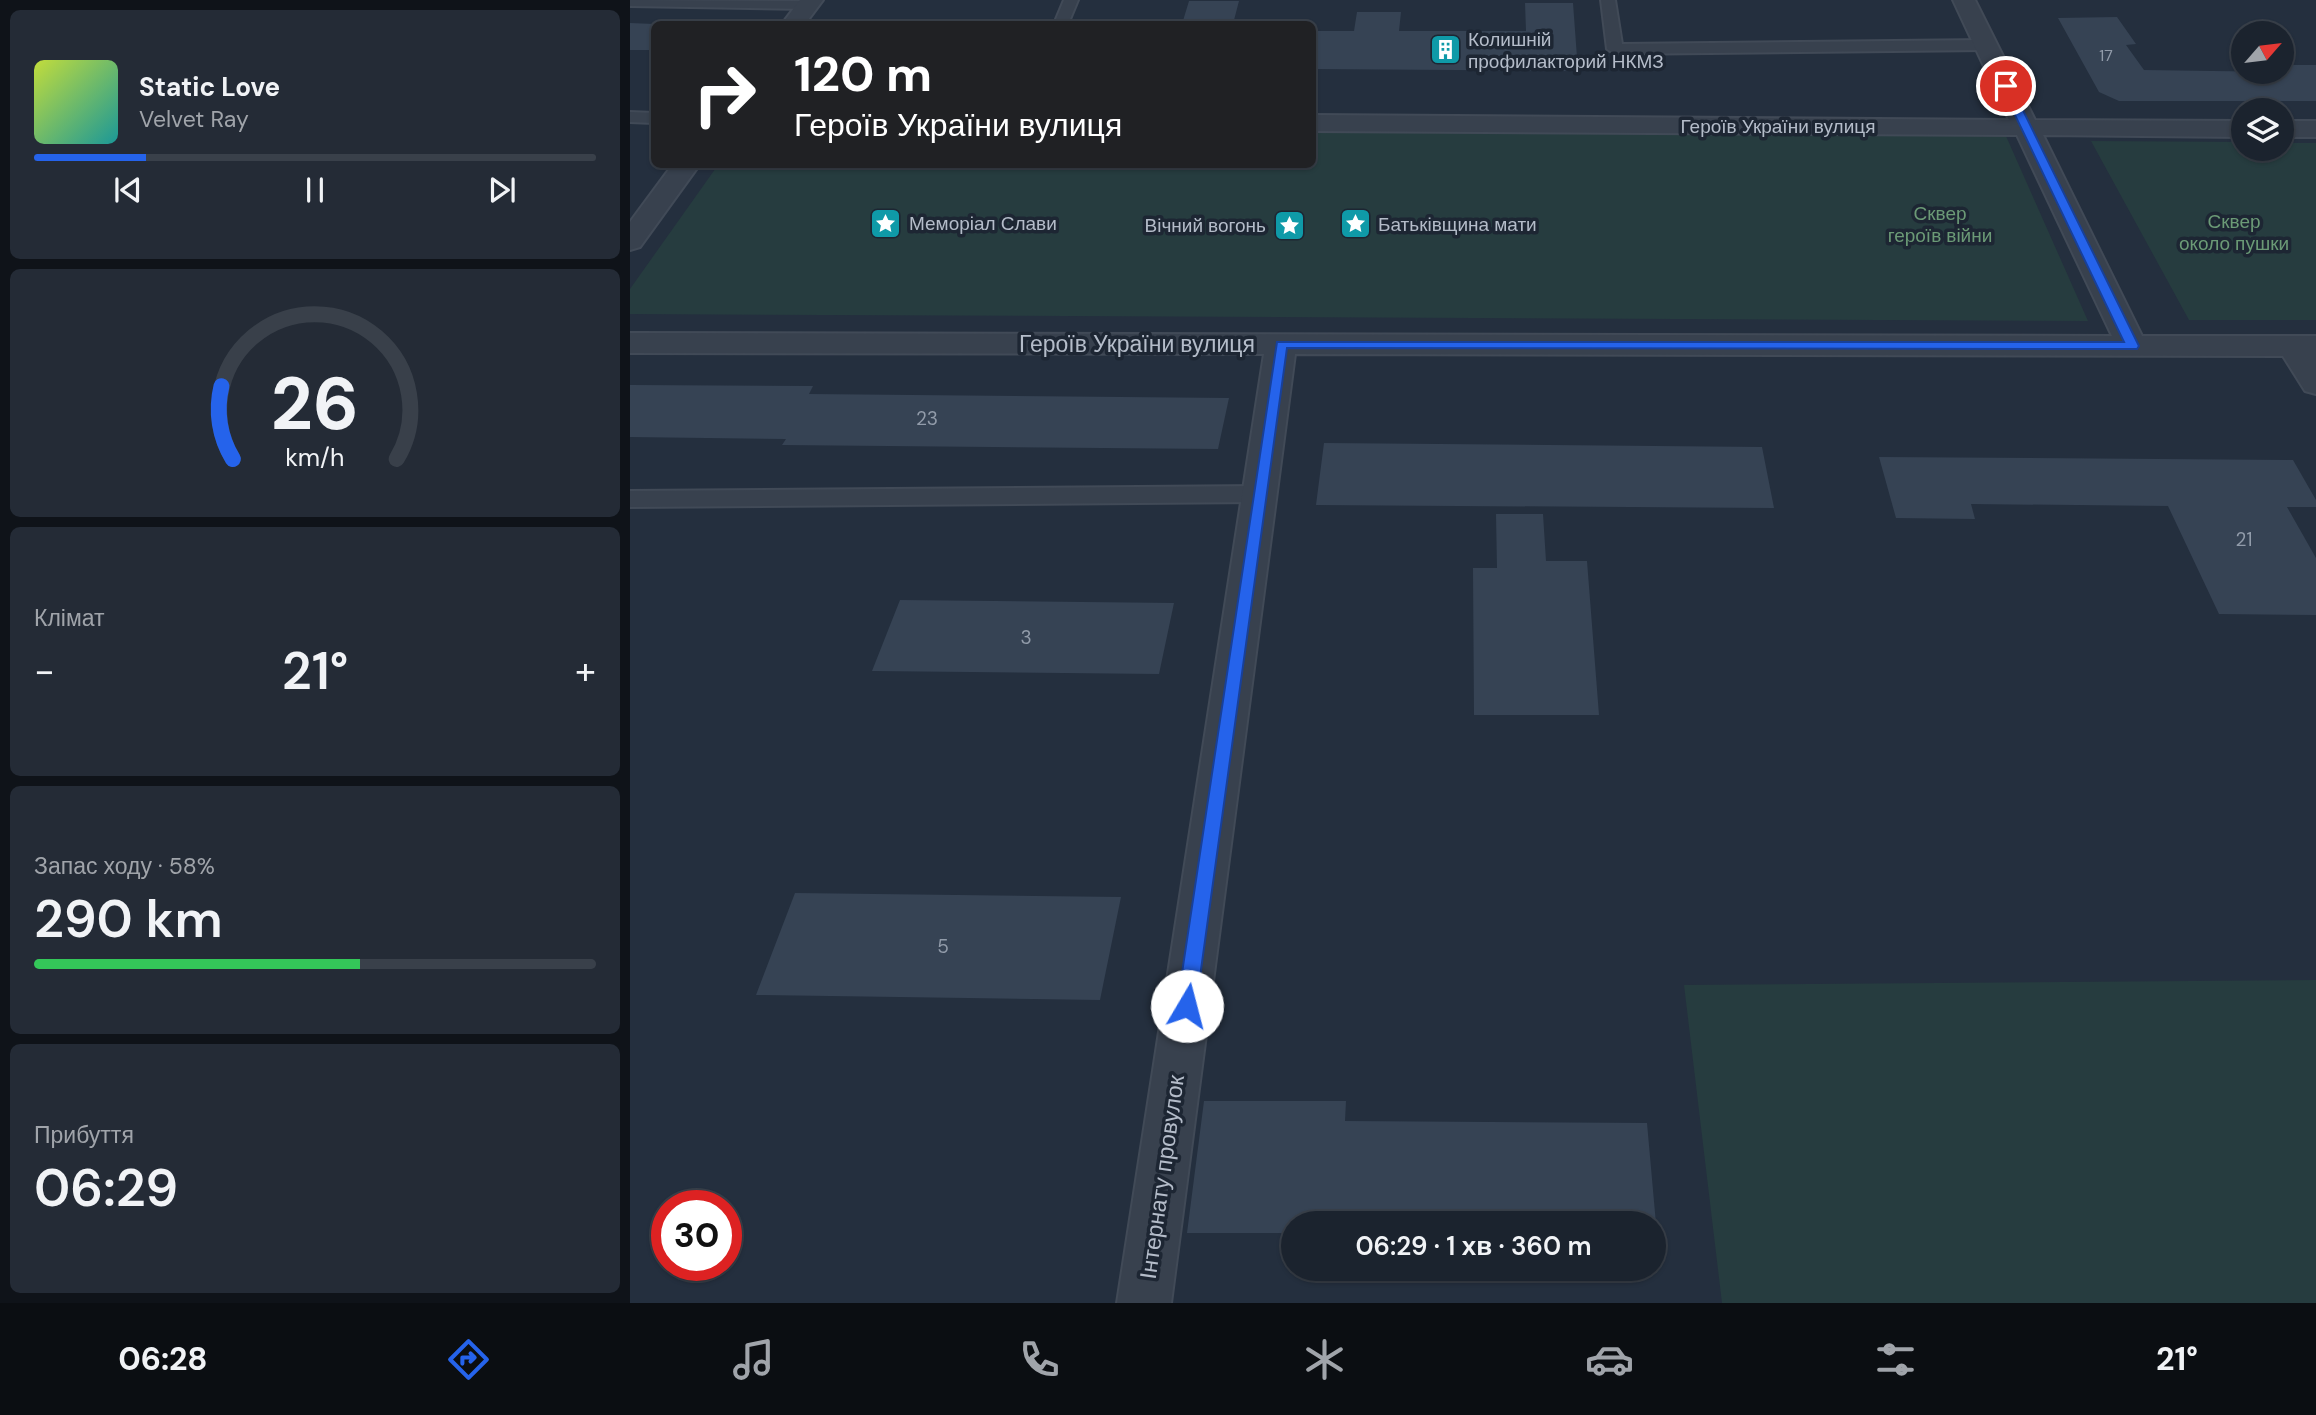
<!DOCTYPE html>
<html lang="uk">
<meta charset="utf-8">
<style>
:root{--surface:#1b232e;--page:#242b36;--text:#f1f3f6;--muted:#a0a4aa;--line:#39404a;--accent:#2563eb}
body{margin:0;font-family:"DM Sans",sans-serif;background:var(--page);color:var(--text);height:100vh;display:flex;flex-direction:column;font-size:26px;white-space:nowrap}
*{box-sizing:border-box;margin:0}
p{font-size:23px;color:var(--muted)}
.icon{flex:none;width:38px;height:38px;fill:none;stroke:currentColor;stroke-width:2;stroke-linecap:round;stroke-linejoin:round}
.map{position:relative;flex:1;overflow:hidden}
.panel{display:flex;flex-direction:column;gap:10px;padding:10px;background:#0f1319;width:630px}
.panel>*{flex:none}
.hud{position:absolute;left:21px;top:21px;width:665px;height:147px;border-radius:10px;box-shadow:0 2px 5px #0004,0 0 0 2px var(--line);background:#202124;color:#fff;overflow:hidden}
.needle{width:46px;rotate:62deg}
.tools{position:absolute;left:1601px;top:21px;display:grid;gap:14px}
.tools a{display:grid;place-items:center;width:63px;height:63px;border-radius:50%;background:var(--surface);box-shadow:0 2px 5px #0004,0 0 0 2px var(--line);font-size:35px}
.speed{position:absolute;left:21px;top:1190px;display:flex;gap:14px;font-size:35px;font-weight:700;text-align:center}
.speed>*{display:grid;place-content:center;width:91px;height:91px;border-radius:50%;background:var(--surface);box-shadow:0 2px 5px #0004,0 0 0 2px var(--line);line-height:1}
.speed .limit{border:10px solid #d22;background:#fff;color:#111}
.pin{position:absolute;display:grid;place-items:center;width:60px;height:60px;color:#fff;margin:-30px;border:4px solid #fff;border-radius:50%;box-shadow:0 2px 7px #0007}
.me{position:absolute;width:77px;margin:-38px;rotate:8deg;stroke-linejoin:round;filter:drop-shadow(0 0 5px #0008)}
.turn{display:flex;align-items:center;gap:24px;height:147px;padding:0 28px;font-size:32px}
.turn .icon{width:91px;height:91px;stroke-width:2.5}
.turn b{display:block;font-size:49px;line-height:60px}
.big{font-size:52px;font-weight:600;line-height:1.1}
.panel .card{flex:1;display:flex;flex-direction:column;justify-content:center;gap:10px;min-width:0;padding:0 24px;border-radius:10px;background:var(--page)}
.panel .dial{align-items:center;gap:0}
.dial svg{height:182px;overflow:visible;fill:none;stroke:var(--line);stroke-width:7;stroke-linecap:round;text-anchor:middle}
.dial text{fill:var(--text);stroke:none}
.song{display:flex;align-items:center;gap:21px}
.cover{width:84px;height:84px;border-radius:10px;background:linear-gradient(135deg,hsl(70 70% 55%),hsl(180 70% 35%))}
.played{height:7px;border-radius:4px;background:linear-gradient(90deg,var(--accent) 20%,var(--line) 20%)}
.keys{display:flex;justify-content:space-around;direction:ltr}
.heat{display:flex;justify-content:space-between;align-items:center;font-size:38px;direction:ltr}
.charge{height:10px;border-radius:5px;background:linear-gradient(90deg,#34c759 58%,var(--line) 0)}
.trip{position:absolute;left:651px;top:1211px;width:385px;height:70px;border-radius:35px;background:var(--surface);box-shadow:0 2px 5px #0004,0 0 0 2px var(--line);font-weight:600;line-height:70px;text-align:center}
.tabs{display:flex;height:112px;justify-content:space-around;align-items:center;background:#0b0e12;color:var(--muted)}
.tabs .icon{width:49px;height:49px}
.tabs .active{color:var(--accent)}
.tabs b{font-size:32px;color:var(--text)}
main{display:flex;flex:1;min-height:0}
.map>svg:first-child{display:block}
</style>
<main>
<section class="panel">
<div class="card">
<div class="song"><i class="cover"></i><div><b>Static Love</b><p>Velvet Ray</p></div></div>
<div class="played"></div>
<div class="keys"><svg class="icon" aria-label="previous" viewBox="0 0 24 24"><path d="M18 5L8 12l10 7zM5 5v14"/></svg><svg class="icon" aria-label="pause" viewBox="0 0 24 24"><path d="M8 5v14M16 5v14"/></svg><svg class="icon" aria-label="next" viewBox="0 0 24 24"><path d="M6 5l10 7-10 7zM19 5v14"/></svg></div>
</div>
<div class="card dial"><svg viewBox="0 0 100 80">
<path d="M14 69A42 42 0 1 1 86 69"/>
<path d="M14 69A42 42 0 0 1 9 37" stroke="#2563eb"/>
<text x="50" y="56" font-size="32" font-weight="700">26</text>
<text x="50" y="72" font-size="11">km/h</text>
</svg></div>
<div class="card"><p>Клімат</p>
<div class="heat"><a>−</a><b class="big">21°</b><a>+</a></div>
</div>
<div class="card"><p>Запас ходу · 58%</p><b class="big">290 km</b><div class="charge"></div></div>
<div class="card"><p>Прибуття</p><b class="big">06:29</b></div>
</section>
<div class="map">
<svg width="1686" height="1303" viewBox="0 0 1686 1303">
<rect width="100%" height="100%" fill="#242f3e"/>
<path fill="#263c3f" d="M 1372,127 L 1458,321 L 0,314 L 0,289 L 88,165 L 682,164 L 683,130 Z
M 1461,141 L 1613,142 L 1614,149 L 1652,149 L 1652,143 L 1686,143 L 1686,320 L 1559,320 Z
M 1686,980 L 1686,1303 L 1092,1303 L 1054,985 Z"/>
<path fill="#364354" d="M 559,1 L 609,1 L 603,24 L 552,24 Z
M 895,3 L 943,3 L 948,71 L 682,69 L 682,31 L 724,31 L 727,12 L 771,12 L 769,31 L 896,31 Z
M 1487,17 L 1506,44 L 1496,45 L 1514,70 L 1652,72 L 1652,65 L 1686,65 L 1686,101 L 1489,101 L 1469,92 L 1428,18 Z
M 0,23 L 24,24 L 24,50 L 0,50 Z
M 0,385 L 183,386 L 179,394 L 599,398 L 588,449 L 152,445 L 156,439 L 0,437 Z
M 694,443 L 1132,447 L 1144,508 L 686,505 Z
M 1249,457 L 1663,460 L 1686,500 L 1686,507 L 1657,507 L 1686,558 L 1686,615 L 1589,614 L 1538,506 L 1341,504 L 1345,519 L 1266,518 Z
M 866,514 L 913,514 L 916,561 L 957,561 L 969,715 L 844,715 L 843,568 L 867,568 Z
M 270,600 L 544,603 L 529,674 L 242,671 Z
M 165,893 L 491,897 L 470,1000 L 126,995 Z
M 574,1101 L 716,1101 L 715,1121 L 1017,1123 L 1027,1235 L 1024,1235 L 1024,1223 L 663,1223 L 663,1233 L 557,1233 Z"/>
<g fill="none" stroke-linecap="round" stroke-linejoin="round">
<defs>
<path id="service" d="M 0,0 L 178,1 L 185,5 L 178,9 L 0,6 Z
M 434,0 L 448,0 L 438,24 L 424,24 Z
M 971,0 L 985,0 L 992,44 L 1356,40 L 1364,45 L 1356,50 L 985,54 L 977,49 Z
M 0,112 L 24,113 L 24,123 L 0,122 Z
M 630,486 L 638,488 L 641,494 L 638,500 L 630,502 L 0,507 L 0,491 Z"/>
<path id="minor" d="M 170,0 L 193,0 L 175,24 L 152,24 Z
M 1323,0 L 1345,0 L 1405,120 L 1614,121 L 1614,137 L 1413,135 L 1512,336 L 1686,336 L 1686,394 L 1675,391 L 1653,356 L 665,354 L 541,1303 L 487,1303 L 634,354 L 0,353 L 0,333 L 1482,336 L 1387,135 L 682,131 L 682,115 L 1379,120 Z
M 1652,121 L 1686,121 L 1686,137 L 1652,137 Z
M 43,164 L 70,164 L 10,247 L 0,250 L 0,222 Z"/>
</defs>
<use href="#service" stroke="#414a57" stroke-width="4"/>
<use href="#minor" stroke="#414a57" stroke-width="4"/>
<use href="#service" fill="#38414e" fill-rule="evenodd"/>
<use href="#minor" fill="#38414e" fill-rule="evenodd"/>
</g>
<path fill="#2563eb" stroke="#184099" stroke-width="2" d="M 1376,83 L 1381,86 L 1509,346 L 1507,349 L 657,348 L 566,1006 L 564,1013 L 557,1016 L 550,1013 L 547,1006 L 647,342 L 1494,342 L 1371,86 Z"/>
<defs>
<symbol id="building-square" viewBox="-11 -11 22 22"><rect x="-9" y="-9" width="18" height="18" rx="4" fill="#0f9aa8" stroke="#1d2633"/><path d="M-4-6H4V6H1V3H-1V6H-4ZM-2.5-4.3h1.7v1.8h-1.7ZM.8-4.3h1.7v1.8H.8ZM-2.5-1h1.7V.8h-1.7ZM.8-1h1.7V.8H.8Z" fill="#fff"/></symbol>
<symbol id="sight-square" viewBox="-11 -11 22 22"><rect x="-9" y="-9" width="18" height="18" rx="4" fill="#0f9aa8" stroke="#1d2633"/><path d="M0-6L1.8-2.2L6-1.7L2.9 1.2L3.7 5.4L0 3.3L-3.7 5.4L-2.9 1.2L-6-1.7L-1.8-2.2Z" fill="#fff"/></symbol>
</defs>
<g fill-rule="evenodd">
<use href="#building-square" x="798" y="32" width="35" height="35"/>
<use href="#sight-square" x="238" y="206" width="35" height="35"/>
<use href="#sight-square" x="708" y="206" width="35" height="35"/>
<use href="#sight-square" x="642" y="208" width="35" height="35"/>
</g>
<g text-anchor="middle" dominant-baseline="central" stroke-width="7" stroke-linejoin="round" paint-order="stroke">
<g font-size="16" fill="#929caa">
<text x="1476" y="55">17</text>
</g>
<g font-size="19" fill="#b4bcc9" stroke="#1d2633" text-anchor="start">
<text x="838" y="39">Колишній<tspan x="838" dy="22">профилакторий НКМЗ</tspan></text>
<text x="279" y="223">Меморіал Слави</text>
<text x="748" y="224">Батьківщина мати</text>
<text x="636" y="225" text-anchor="end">Вічний вогонь</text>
</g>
<g font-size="19" fill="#b4bcc9" stroke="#1d2633">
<text x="1148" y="126">Героїв України вулиця</text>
</g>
<g font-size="19" fill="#6b9a76" stroke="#1d2633">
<text x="1310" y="213">Сквер<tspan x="1310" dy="22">героїв війни</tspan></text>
<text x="1604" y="221">Сквер<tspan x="1604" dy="22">около пушки</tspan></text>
</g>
<g font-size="19" fill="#929caa">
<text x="297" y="418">23</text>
<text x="1614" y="539">21</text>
<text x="396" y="637">3</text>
<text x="313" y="946">5</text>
</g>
<g font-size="23" fill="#b4bcc9" stroke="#1d2633">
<text x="507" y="344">Героїв України вулиця</text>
<text transform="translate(532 1177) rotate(-82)">Інтернату провулок</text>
</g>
</g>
</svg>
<div class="tools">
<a><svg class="needle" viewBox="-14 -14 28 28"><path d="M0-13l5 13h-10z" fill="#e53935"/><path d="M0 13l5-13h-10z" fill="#a0a4aa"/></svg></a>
<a><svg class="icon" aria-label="layers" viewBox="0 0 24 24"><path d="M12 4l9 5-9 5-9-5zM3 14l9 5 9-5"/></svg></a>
</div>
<div class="speed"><div class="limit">30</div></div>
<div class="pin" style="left:1376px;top:86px;background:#d93025"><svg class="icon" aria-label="arrive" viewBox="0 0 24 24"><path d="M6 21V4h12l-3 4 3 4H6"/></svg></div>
<svg class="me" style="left:557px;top:1006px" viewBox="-20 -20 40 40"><circle r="19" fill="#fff"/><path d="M0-13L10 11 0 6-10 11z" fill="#2563eb"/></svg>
<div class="trip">06:29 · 1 хв · 360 m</div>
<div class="hud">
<div class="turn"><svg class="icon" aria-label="right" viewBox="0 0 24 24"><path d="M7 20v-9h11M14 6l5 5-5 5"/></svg><div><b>120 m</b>Героїв України вулиця</div></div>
</div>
</div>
</main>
<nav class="tabs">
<b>06:28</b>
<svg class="icon active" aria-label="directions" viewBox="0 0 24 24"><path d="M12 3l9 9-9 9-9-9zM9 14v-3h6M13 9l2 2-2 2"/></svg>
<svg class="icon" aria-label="music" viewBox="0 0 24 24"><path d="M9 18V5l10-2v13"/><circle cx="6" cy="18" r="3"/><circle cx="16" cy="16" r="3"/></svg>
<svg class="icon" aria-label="phone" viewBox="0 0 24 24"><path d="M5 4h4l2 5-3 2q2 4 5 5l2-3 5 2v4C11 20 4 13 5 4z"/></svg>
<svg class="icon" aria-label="climate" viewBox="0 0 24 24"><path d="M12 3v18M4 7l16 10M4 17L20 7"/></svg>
<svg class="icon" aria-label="car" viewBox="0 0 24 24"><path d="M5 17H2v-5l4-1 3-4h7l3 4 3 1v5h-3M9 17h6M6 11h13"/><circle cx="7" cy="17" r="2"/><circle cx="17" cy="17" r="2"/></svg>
<svg class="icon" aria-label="filters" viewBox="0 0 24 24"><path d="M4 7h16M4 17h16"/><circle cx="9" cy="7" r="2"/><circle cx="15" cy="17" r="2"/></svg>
<b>21°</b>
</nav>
